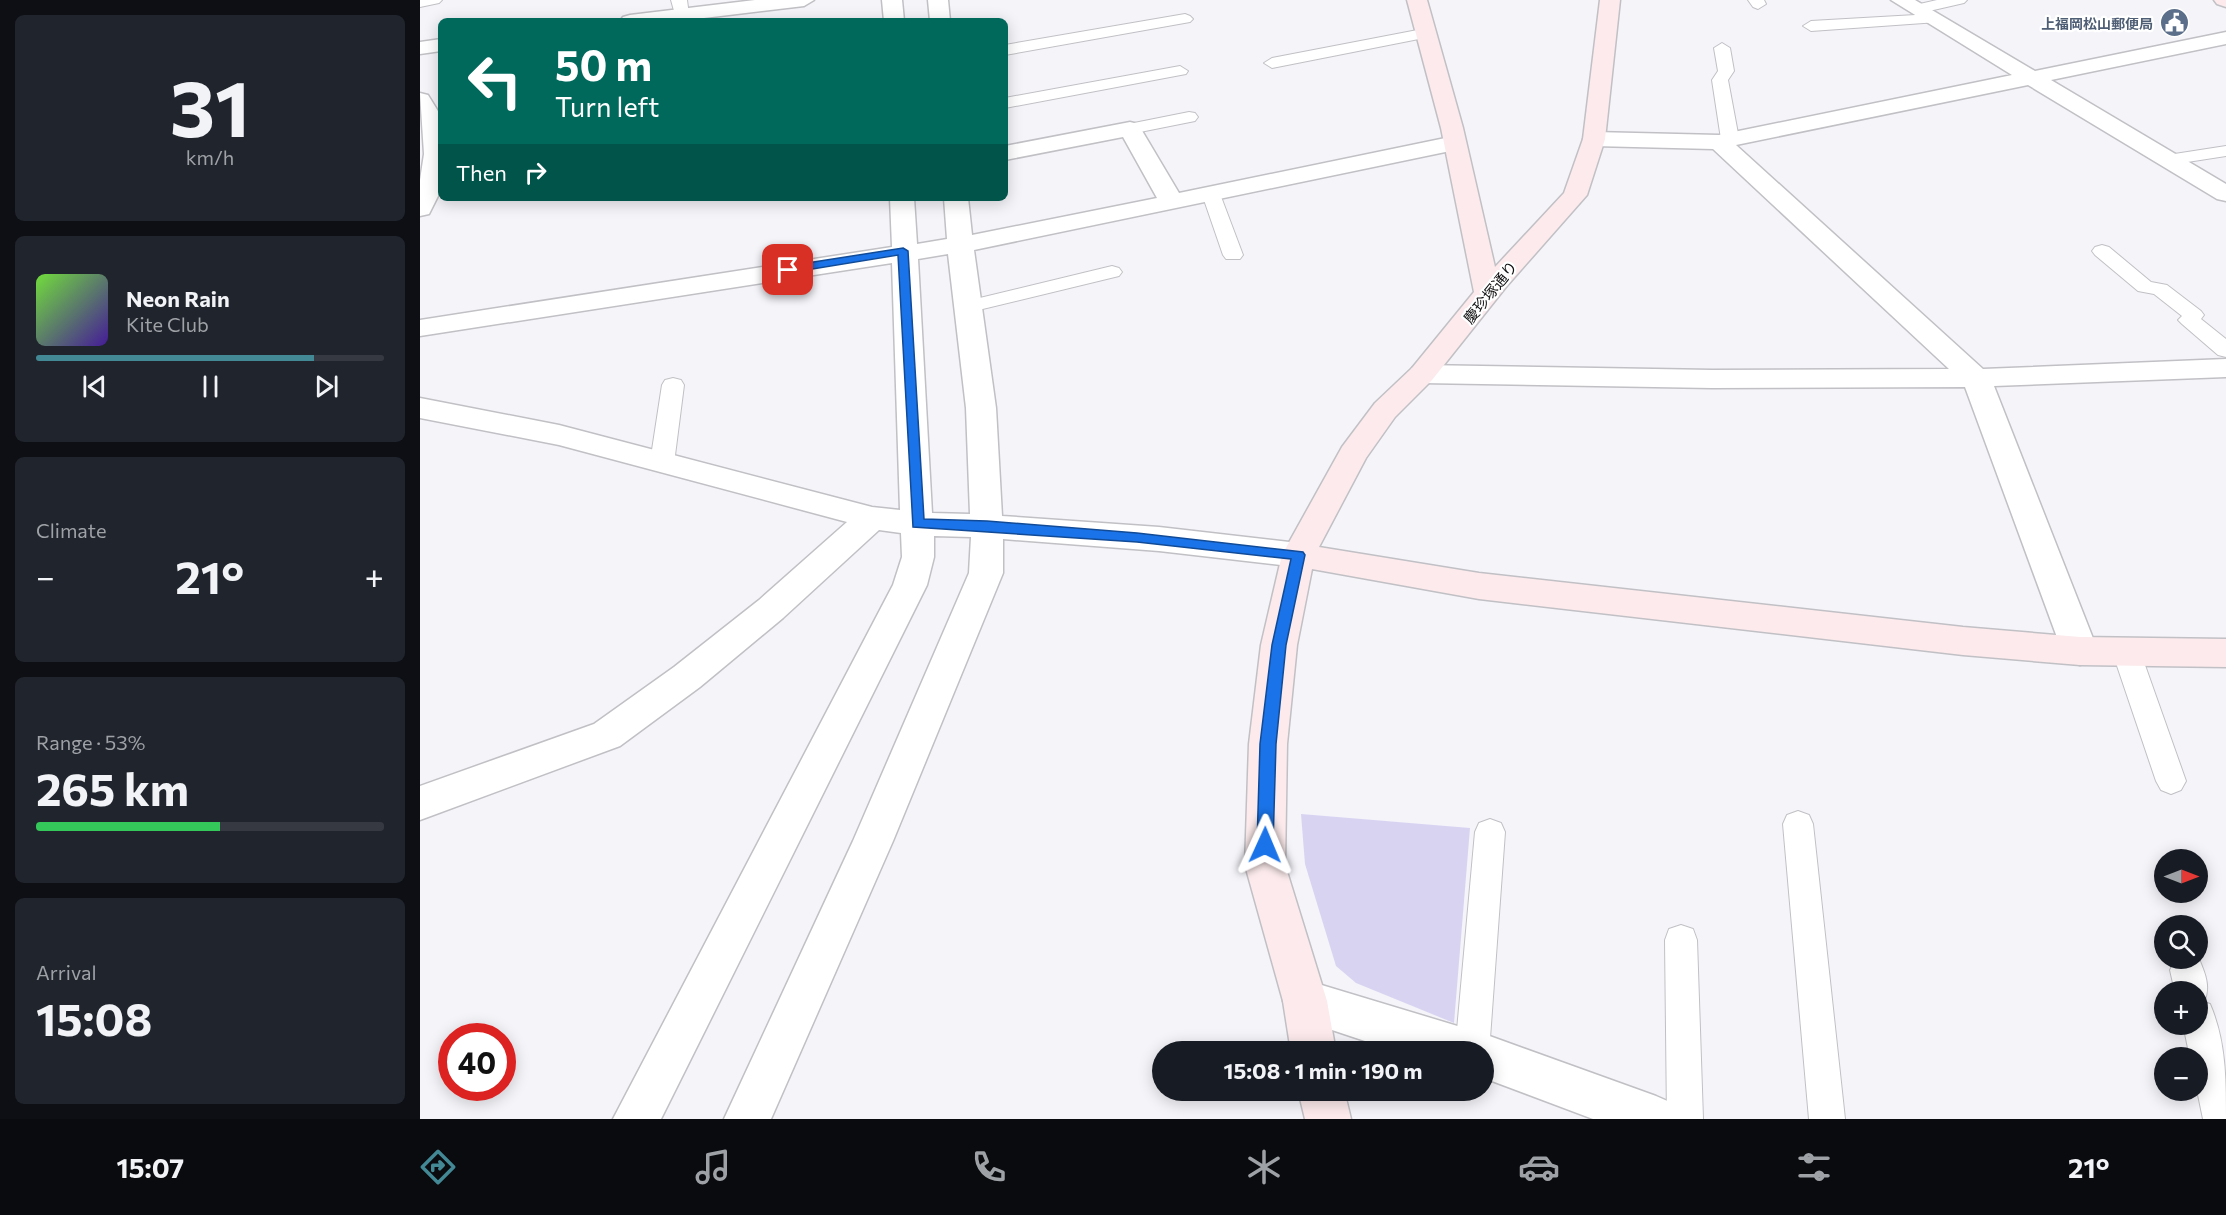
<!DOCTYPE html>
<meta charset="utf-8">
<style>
:root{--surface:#171b24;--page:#20242c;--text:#f1f3f6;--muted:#9ea1a6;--line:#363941;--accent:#438895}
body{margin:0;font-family:Commissioner,"Noto Sans JP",sans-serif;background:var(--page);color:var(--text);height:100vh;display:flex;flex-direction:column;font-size:22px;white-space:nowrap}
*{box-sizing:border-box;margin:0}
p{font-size:20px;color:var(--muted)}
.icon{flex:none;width:33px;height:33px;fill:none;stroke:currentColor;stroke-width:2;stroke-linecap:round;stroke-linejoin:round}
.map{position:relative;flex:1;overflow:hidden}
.panel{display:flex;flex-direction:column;gap:15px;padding:15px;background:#0d0f14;width:420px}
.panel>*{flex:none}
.banner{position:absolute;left:18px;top:18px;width:570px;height:183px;border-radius:9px;box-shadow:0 3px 15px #0003;background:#00695c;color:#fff;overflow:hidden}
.needle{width:39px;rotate:90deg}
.fabs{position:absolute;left:1734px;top:849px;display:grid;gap:12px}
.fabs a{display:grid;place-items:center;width:54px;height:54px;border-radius:50%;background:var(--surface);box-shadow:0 3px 15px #0003;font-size:30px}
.speed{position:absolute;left:18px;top:1023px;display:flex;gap:12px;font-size:30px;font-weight:700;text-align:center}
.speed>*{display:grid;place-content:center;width:78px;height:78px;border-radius:50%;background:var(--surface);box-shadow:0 3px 15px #0003;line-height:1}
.speed .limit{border:9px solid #d22;background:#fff;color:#111}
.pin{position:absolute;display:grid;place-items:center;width:51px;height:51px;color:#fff;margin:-26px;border-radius:12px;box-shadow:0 3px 9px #0006}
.me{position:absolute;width:66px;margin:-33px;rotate:1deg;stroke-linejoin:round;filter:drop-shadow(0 0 4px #0008)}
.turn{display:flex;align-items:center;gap:21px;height:126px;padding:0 18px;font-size:27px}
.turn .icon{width:78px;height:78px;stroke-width:2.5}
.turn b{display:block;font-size:42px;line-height:51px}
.then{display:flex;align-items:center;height:57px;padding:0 18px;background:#0003;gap:12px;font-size:22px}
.big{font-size:45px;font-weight:700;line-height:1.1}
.panel .card{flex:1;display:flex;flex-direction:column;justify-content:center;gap:9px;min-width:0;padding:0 21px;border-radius:9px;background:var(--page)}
.panel .dial{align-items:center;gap:0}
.dial b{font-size:78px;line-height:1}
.song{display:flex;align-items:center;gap:18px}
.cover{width:72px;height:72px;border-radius:9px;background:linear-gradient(135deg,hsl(100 70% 55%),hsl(260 70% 35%))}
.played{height:6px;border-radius:3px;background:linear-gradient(90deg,var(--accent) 80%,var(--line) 80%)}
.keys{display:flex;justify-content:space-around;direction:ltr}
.heat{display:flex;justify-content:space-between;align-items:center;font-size:33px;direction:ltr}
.charge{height:9px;border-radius:4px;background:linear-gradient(90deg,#34c759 53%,var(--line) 0)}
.trip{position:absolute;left:732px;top:1041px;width:342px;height:60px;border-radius:30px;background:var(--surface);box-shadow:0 3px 15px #0003;font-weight:700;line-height:60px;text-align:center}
.tab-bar{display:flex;height:96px;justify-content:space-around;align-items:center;background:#090b0e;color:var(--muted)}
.tab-bar .icon{width:42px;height:42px}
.tab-bar .selected{color:var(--accent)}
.tab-bar b{font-size:27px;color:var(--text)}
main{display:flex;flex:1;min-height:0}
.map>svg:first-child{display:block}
</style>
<main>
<section class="panel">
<div class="card dial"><b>31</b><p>km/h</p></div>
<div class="card">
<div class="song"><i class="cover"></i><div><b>Neon Rain</b><p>Kite Club</p></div></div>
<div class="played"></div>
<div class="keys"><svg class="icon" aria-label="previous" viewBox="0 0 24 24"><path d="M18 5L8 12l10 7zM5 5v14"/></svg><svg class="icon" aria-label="pause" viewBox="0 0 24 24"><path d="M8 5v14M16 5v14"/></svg><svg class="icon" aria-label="next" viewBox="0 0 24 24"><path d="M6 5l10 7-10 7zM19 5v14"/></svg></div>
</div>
<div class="card"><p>Climate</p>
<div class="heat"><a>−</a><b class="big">21°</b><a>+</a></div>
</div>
<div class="card"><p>Range · 53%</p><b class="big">265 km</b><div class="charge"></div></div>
<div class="card"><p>Arrival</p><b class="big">15:08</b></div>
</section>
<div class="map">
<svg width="1806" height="1119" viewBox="0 0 1806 1119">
<rect width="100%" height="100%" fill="#f5f4f9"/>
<path fill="#d9d3f2" d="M 881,814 L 1050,828 L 1034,1023 L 936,983 L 916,966 L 885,864 Z"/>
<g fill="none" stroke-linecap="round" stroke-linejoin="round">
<defs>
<path id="lane" d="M 0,0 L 22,0 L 19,3 L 0,7 Z
M 251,0 L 267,0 L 269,15 L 266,18 L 256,18 Z
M 1328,0 L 1344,0 L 1346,4 L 1338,9 L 1333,7 Z
M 1517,0 L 1547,0 L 1544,3 L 1496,14 L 1488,9 L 1491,6 Z
M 765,14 L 770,16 L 773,19 L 770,22 L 585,55 L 585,45 Z
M 1513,14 L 1518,16 L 1521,19 L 1518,22 L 1391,31 L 1383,26 L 1391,21 Z
M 1008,28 L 1014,30 L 1016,33 L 1014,36 L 852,68 L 844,63 L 852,58 Z
M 1302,43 L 1310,48 L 1314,71 L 1308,80 L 1319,139 L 1310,144 L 1301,139 L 1292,80 L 1298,71 L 1294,48 Z
M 760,66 L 768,71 L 766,74 L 585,108 L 585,98 Z
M 769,112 L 775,113 L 778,117 L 775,121 L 710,134 L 701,129 L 704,125 Z
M 1806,146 L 1806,156 L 1748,165 L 1739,160 L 1748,155 Z
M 791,188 L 800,194 L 823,255 L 820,259 L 806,259 L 803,255 L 782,194 Z
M 1682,245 L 1689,247 L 1731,282 L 1747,285 L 1781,311 L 1784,315 L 1781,319 L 1806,339 L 1806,357 L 1798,355 L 1762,324 L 1758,320 L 1762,316 L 1734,294 L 1718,291 L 1675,255 L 1672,251 L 1675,247 Z
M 692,266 L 699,268 L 702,272 L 699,276 L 546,313 L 539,311 L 536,307 L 539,303 Z
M 253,378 L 261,380 L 264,385 L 254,463 L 250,469 L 242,471 L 234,469 L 230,463 L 242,385 L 245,380 Z
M 1706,640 L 1716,643 L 1720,651 L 1766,781 L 1761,790 L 1751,794 L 1741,790 L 1736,781 L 1692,651 L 1696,643 Z
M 1378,811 L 1389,815 L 1393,824 L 1425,1119 L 1389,1119 L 1363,824 L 1367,815 Z
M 1070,819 L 1081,823 L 1085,832 L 1069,1052 L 1064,1064 L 1064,1052 L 1035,1052 L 1055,832 L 1059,823 Z
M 1261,925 L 1273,929 L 1277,940 L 1283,1119 L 1247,1119 L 1245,940 L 1249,929 Z
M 1756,958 L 1779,959 C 1785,973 1791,987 1784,1002 L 1790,1004 C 1806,1041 1806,1079 1806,1119 L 1783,1119 L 1777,1090 L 1778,1058 L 1770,1058 L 1763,1024 L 1778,1024 L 1778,992 L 1755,992 L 1750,970 Z"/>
<path id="street" d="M 335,0 L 394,0 L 384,6 L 259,21 L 200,21 L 203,17 L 210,15 Z
M 462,0 L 482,0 L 484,21 L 464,21 Z
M 508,0 L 528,0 L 530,21 L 510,21 Z
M 1471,0 L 1495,0 L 1615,71 L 1806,32 L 1806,44 L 1631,80 L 1806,184 L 1806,201 L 1797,199 L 1608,85 L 1316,145 L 1563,369 L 1806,359 L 1806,377 L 1574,386 L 1678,651 L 1672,661 L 1660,665 L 1648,661 L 1642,651 L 1545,387 L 1292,388 L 1002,383 L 992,380 L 988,374 L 992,368 L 1002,365 L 1292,370 L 1529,369 L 1293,149 L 1174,146 L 1166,144 L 1163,139 L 1166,134 L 1174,132 L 1299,135 L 1592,75 Z
M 21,39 L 21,51 L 0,54 L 0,42 Z
M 0,93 L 8,95 L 21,116 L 21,190 L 9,214 L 0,216 L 0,180 L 4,154 Z
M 710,122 L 718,124 L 721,129 L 759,193 L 1035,136 L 1043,138 L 1046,143 L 1043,148 L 1035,150 L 554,250 L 576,408 L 582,516 L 739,527 L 878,543 L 890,547 L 894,555 L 890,563 L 878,567 L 739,551 L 583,539 L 583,573 L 473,841 L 351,1119 L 304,1119 L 433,841 L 549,573 L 551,537 L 514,536 L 514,557 L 507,585 L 241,1119 L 193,1119 L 473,585 L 482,557 L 481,533 L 459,530 L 363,618 L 280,687 L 200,746 L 0,820 L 0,786 L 174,724 L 254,667 L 339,600 L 427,522 L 139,445 L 0,418 L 0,398 L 139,425 L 452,507 L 480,510 L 472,263 L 0,336 L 0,320 L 472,247 L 470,198 L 494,198 L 497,244 L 527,239 L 524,198 L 548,198 L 552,235 L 737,198 L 703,137 L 585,160 L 585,146 ZM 528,254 L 546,408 L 550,514 L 512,513 L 498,259 Z
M 885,980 L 1064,1034 L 1236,1096 L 1252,1103 L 1259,1119 L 1173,1119 L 1064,1078 L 1064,1052 L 978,1052 L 870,1016 L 863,1001 L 870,986 Z"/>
<path id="secondary" d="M 987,0 L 1007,0 L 1043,128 L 1075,267 L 1144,193 L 1163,139 L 1180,0 L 1200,0 L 1185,139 L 1167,195 L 1086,287 L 1012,380 L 975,417 L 946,458 L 899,547 L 1059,573 L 1543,627 L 1660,637 L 1806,639 L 1806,667 L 1660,665 L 1543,655 L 1059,599 L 892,569 L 877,645 L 867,744 L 865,865 L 907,1001 L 916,1052 L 871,1052 L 863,1001 L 825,865 L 829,744 L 841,645 L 862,555 L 922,447 L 955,403 L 992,368 L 1054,292 L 1021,128 Z
M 1794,0 L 1806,0 L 1806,7 L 1797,4 Z
M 878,1090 L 924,1090 L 931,1119 L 885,1119 Z"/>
</defs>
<use href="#lane" stroke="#c1c0c5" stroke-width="2"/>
<use href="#street" stroke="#c1c0c5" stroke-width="3"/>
<use href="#secondary" stroke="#c1c0c5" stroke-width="3"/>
<use href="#lane" fill="#fff" fill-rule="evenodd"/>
<use href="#street" fill="#fff" fill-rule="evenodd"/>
<use href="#secondary" fill="#fceaec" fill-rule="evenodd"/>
</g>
<path fill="#1a73e8" stroke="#114b97" stroke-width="1.5" d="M 483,248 L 488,251 L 504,519 L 567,521 L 717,533 L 883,552 L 885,555 L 866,645 L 856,744 L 853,845 L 851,850 L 845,852 L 839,850 L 837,845 L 840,744 L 852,645 L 871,559 L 717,542 L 493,527 L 478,255 L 368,273 L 363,270 L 368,266 Z"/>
<defs>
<symbol id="civic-disc" viewBox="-11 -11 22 22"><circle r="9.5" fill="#5c6f8a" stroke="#fff"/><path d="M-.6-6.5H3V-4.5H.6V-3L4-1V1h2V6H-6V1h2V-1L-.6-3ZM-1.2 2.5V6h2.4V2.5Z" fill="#fff"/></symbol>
</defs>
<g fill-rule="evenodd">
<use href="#civic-disc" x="1738" y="6" width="33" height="33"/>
</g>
<g text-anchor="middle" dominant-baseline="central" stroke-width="4.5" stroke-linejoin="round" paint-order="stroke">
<g font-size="14" font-weight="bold" fill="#4e5e75" stroke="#fff" text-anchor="end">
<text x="1733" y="23">上福岡松山郵便局</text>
</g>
<g font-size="15" fill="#100f11" stroke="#fff">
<text transform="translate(1070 292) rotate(-51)">慶珍塚通り</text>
</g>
</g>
</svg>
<div class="fabs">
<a><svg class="needle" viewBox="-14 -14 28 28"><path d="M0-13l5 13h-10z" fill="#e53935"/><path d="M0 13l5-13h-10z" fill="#9ea1a6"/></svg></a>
<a><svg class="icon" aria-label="search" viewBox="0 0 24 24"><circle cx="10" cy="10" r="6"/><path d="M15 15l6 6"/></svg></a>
<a>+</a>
<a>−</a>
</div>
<div class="speed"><div class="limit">40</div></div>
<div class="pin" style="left:368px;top:270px;background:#d93025"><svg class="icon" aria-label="arrive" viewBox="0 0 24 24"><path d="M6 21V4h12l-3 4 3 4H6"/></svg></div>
<svg class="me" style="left:845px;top:845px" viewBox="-20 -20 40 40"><path d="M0-17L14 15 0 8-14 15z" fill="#1a73e8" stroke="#fff" stroke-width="4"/></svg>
<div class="trip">15:08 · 1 min · 190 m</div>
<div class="banner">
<div class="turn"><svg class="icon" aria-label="left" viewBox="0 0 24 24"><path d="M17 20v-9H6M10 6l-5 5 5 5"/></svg><div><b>50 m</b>Turn left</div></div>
<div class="then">Then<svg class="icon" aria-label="right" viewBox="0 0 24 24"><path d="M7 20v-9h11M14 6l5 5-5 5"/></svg></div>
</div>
</div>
</main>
<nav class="tab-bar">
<b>15:07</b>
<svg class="icon selected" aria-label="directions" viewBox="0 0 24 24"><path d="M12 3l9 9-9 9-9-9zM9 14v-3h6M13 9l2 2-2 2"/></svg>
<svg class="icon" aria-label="music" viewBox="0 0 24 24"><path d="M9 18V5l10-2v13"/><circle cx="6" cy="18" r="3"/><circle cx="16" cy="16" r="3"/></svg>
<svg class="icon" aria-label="phone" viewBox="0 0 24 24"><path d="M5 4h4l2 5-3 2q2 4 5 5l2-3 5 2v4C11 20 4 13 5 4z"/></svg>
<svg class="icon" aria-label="climate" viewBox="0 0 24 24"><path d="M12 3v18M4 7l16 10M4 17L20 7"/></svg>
<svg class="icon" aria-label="car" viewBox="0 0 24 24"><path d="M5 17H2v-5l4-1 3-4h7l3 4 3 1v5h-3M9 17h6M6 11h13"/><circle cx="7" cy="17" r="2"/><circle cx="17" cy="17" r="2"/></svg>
<svg class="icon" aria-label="filters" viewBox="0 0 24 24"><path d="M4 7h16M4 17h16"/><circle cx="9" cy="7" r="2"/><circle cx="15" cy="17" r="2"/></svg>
<b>21°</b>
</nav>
